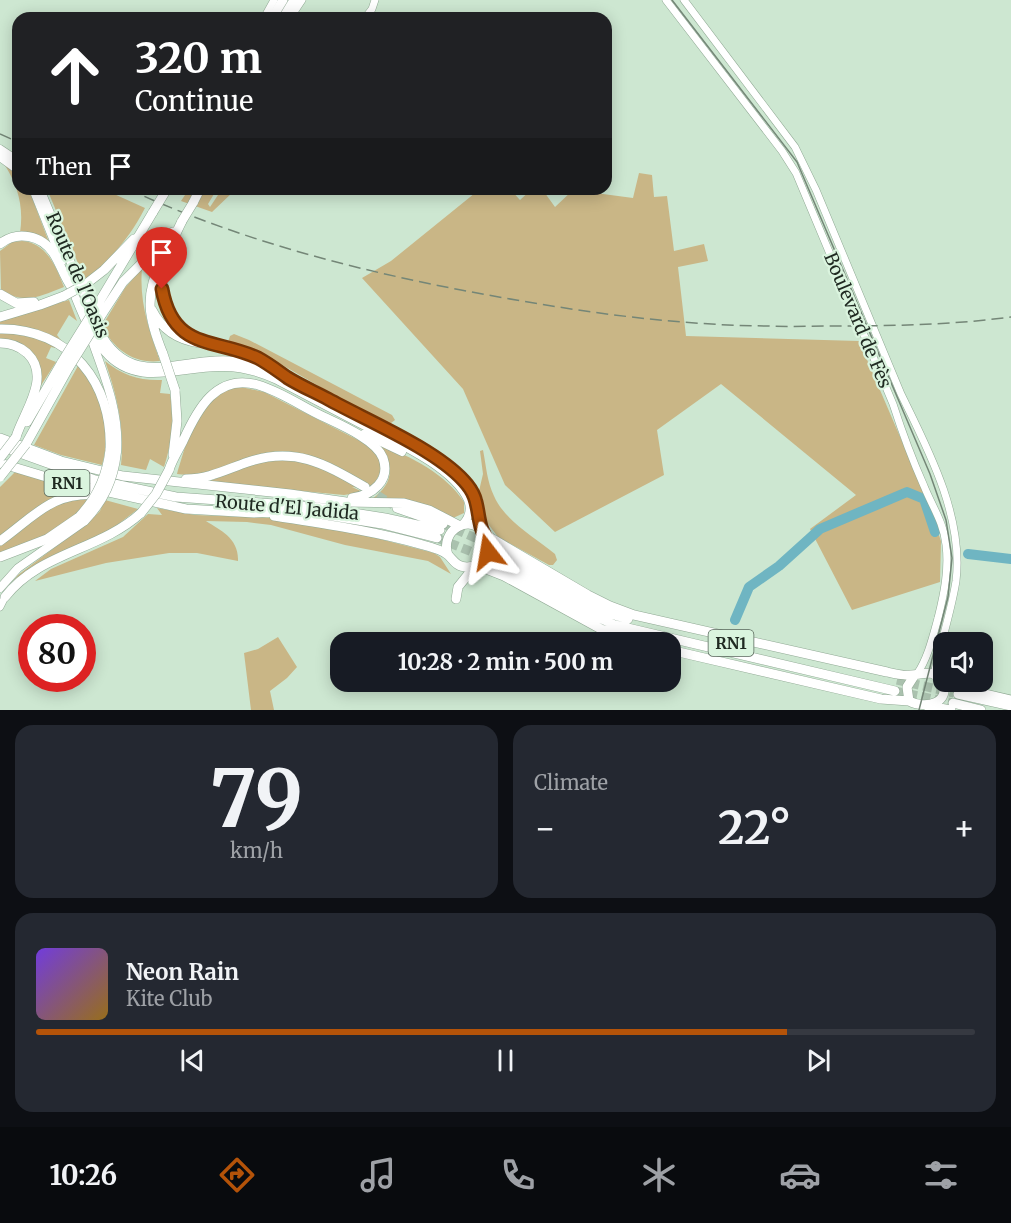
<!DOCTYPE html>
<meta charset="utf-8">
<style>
:root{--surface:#171b24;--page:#242831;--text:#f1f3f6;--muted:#9ea1a6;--line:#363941;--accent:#b45309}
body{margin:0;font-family:Merriweather,serif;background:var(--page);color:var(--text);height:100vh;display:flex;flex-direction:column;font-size:22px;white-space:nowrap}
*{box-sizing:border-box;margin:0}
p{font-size:20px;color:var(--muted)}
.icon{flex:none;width:33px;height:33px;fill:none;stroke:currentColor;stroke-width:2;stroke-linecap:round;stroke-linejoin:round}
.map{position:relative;height:710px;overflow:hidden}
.panel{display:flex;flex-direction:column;gap:15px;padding:15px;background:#0d0f14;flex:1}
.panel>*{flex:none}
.hud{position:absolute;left:12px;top:12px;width:600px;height:183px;border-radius:18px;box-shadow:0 3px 15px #0003;background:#202124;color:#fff;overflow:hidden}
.buttons{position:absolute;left:933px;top:632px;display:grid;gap:12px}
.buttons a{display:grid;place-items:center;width:60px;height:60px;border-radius:12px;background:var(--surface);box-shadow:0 3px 15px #0003;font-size:30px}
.speed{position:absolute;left:18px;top:614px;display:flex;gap:12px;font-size:30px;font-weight:700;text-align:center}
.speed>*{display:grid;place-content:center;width:78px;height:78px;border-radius:50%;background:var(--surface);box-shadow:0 3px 15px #0003;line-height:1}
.speed .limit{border:9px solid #d22;background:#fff;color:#111}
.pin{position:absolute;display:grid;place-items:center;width:51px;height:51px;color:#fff;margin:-62px -26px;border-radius:50% 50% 50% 0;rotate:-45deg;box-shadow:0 0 6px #0007}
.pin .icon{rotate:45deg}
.me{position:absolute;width:66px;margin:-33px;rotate:346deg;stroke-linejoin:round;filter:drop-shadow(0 0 4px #0008)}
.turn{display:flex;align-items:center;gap:21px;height:126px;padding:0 24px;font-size:27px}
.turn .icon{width:78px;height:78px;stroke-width:2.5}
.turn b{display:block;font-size:42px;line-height:51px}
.then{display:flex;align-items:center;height:57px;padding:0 24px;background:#0003;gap:12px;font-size:22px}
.big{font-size:45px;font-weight:700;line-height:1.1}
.panel .tile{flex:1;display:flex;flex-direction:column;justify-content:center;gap:9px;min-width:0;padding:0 21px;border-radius:18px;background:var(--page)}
.panel .dial{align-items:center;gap:0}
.dial b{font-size:78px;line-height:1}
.song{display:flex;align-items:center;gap:18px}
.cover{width:72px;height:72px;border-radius:9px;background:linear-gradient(135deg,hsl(260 70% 55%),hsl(40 70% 35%))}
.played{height:6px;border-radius:3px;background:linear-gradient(90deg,var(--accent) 80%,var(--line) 80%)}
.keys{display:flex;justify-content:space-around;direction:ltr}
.heat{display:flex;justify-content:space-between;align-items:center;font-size:33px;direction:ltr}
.panel .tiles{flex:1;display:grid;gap:15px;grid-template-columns:1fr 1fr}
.tile:last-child{grid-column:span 2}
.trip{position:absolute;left:330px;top:632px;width:351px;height:60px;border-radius:18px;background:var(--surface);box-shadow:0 3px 15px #0003;font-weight:700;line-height:60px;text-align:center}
.tabs{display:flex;height:96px;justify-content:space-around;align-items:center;background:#090b0e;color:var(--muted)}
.tabs .icon{width:42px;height:42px}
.tabs .selected{color:var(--accent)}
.tabs b{font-size:27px;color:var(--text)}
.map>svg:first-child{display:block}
</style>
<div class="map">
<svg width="1011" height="710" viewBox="0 0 1011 710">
<rect width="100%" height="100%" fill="#cde7d1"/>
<path fill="#c9b686" d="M 4,164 L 18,176 L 18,189 L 29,190 L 50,245 L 20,233 C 24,207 18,185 4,164 Z
M 639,173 L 652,175 L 654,197 L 667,196 L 674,251 L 704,244 L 708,261 L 678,267 L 686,336 L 859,341 L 925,495 L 941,541 L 940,582 L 852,610 L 810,529 L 856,495 L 721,384 L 657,430 L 664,475 L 555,532 L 505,485 L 463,389 L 362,278 L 391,261 L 480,189 L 510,189 L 520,200 L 532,189 L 542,189 L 555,207 L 573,190 L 633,198 Z
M 47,189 L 103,189 L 145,208 C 130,237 111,260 85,280 Z
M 189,189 L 217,189 L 208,204 L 210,207 L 222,189 L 233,189 L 233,192 L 212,212 L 181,201 Z
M 22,241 C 47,243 56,267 64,287 C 38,297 27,304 1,291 L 0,251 L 12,242 Z
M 142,268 C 139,302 149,330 160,361 C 133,364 114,349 102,326 L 125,288 Z
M 69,300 L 77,321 L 69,315 L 57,335 L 63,343 L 0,327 L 0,320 Z
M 0,331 L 30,335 L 60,349 L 51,347 L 46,358 L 56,362 L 40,387 C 37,355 34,343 0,339 Z
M 234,334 L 249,340 L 392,415 L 395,420 L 391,423 L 381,422 L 265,355 L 228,342 L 230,336 Z
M 105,361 C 122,375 140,381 162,380 L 160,393 L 170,394 C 174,419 172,443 164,467 L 150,459 L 146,470 L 121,465 C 125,428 117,396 105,361 Z
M 79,364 C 102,391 112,431 102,465 L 61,455 L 34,445 Z
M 241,387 L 264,392 L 364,443 L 378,454 L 382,469 L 374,485 L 370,486 C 335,466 300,442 257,455 C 231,463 206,478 177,474 C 188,439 197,393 241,387 Z
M 380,446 C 409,454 448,476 464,502 L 464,513 L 453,518 C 426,504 403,496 372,499 C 394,483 394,467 380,446 Z
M 483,450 C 486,465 487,482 494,496 C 505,521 534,537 555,554 L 557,560 L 553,565 L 549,565 L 498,537 L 485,520 L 483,515 L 483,499 L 479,491 L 483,474 L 480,451 Z
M 273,459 L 305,461 L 361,488 L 352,487 L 363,492 L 344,495 L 208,482 L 235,470 Z
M 15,472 L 80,491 L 0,538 L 0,487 Z
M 82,499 L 88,499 C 64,533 36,539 0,554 L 0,545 C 24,524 49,503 82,499 Z
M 105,500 L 138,509 L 104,535 L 52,556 L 31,567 L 12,584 L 0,598 L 18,575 L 90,521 L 100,511 Z
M 157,508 L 195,515 L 274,518 L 372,537 L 434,553 L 440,557 L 451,574 L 428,561 L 345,545 L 271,525 L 247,522 L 206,521 C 220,530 239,538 238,561 L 197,553 L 169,553 L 106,563 L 35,581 L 51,569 L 123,537 L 148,514 L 162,515 Z
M 278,637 L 297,667 L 287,678 L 270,691 L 274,710 L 251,710 L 244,653 L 258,649 Z"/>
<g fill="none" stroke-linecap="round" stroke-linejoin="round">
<path stroke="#6fb5c2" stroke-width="10" d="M 968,554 L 1011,559
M 735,620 L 749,587 L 779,566 L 820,529 L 907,492 L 924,499 L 935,532"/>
<path stroke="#aac1ae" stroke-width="9" stroke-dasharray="9 4.5" stroke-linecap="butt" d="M 366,488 L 393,505
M 443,524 L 501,549
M 437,538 L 495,561
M 897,680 L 954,693
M 895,691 L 953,703"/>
<defs>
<path id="secondary" d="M 666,0 L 782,151 L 796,173 L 893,404 C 902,432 912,459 924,486 C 932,506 944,523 946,545 C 949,570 944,594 938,618 C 933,636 928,658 917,674
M 684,0 L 795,147 L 816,190 L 901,394 C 928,449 964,517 956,581 C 951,613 940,644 934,675
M 264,18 L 274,0
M 290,18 L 302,0
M 365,18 L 372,9 L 375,0
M 0,607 L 5,597
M 928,710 L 928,709"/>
<path id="primary" d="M 0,149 L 18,161
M 0,157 L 18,170
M 33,189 L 62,261
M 40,189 L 99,330 C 133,396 188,351 243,362 C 284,370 322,396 359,416 C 394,435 445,455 469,487 C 479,500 478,515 482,531
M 71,286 C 80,309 89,333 105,352 C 136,388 179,367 219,367 C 239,366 258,371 277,380 C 304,394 332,409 359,423 C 391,440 453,466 468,500 C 472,510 468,519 462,525
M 91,338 C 104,375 120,412 117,452
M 364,434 L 402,452
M 0,588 L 18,568 L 85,521"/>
<path id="highway" d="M 272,18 L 283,0
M 283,18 L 294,0
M 193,203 L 200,189
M 182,221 C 166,253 151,289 175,321 C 182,329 190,336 200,341 C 213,347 227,347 241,351 C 259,357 274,367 289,378
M 0,244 C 17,230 42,235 54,254 C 61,265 64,277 72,288
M 162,259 C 144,296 148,317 163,354
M 86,284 L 104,270 L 134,239
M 0,294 L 16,303 L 34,302
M 95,309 L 153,212
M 152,310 C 162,330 178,340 200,343
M 102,314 L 123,282 L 173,232
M 0,317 L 40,305 L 64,296
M 0,329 C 70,328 113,384 110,450
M 0,343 C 10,343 19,346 27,353 C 52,377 24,411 16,437
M 27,422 L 62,362
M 0,438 L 61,461 L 123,476 L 290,494 L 346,502 L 404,503 L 429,510 L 460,526
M 26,444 L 69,367
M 0,446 L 95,480 L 176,497 L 316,507 L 385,518 L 440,530
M 173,455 L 177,421 L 175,390
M 0,463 L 63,482 L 186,509 L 254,513 L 287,511 L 314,513 L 382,524 L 437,538
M 169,470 C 172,460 178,451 183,441 C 197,410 216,373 258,385 C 282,392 302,407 324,417 C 341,425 376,440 383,458 C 391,481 372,495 352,498
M 186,479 C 209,479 227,469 248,462 C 295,446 325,464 365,487
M 397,508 L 443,524
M 274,516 C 324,524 374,531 423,545 C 431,547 442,550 448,555 C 454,561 457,567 467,567 C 484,567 494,548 485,534 C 471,512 439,530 448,555
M 486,535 L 588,595 L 610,606 L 634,615 L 887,672 C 895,674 903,676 911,675 C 922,675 933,668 941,681 C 953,702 926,710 909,701 L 907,687 L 914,676
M 0,541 C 35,516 53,490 100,495
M 498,552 C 540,576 582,607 628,619
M 0,557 L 47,539 L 79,517
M 495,561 L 579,609 L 615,625 L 895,691
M 476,565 L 504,576 L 601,629 L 641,642
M 5,597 C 40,552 99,551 141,513
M 456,599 L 458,587 L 475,566
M 670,650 L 881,699 L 909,701
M 940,680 L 955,687 L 1011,700
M 958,694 L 1011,706
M 953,703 L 981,710
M 934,707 L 951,710"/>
</defs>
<use href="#secondary" stroke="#90a994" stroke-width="8"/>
<use href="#primary" stroke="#90a994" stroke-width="9"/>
<use href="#highway" stroke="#90a994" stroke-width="10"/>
<use href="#secondary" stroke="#fff" stroke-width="7"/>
<use href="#primary" stroke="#fff" stroke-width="8"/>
<use href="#highway" stroke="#fff" stroke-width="9"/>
<path stroke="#748677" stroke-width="1.5" d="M 672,0 L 797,162 L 930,474 L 946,520 L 952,558 L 948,597 L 919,710"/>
<path stroke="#748677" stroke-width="1.5" stroke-dasharray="12 6" stroke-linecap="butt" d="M 0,134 L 18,142
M 128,189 C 234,238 347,268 461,290 C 561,309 664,325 767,326 C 788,327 809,326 830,326 C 890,326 951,325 1011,317"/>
<defs>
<path id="primary-bridge" d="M 85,521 C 104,501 114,480 117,452"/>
<path id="highway-bridge" d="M 153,212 L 167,189
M 182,221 L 193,203
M 64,296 L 86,284
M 163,354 L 175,390
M 62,362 L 95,309
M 69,367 L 102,314
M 0,458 L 16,437
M 0,477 L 26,444
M 141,513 L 156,494 L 169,470
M 79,517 C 97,498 107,476 110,450"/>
</defs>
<use href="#primary-bridge" stroke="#90a994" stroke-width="9" stroke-linecap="butt"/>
<use href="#highway-bridge" stroke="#90a994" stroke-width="10" stroke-linecap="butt"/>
<use href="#primary-bridge" stroke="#fff" stroke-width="8"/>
<use href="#highway-bridge" stroke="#fff" stroke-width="9"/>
</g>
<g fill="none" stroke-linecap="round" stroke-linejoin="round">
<defs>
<path id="route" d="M 162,289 C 173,351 216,338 258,358 C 269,364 278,371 288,378 C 301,386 315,392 328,399 C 368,421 435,449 464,481 C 479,497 476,508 481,527 C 484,537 490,541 488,552"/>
</defs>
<use href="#route" stroke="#753606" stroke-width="15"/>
<use href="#route" stroke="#b45309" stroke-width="10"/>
</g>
<g text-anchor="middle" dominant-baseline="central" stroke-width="4.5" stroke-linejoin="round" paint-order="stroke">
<g fill="#daf4de" stroke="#57665a" stroke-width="1.5">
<rect x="44.5" y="470" width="45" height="26" rx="4.5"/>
<rect x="708.5" y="630" width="45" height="26" rx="4.5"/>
</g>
<g font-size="16" font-weight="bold" fill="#1f2921">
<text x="67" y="483">RN1</text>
<text x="731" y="643">RN1</text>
</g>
<g font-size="18" fill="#1f2921" stroke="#daf4de">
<text transform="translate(78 275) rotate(67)">Route de l'Oasis</text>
<text transform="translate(858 320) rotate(67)">Boulevard de Fès</text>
<text transform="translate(287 507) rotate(5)">Route d'El Jadida</text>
</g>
</g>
</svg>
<div class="buttons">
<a><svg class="icon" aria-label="sound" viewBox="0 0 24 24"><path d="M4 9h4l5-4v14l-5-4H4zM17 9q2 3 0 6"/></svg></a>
</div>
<div class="speed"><div class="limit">80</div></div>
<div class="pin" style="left:162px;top:289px;background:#d93025"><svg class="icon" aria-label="arrive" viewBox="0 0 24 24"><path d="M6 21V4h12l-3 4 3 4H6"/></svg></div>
<svg class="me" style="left:488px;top:552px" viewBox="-20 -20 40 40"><path d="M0-17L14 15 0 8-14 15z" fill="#b45309" stroke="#fff" stroke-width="4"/></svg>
<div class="trip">10:28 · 2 min · 500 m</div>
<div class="hud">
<div class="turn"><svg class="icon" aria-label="ahead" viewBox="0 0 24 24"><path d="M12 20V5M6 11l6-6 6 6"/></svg><div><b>320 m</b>Continue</div></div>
<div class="then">Then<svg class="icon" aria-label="arrive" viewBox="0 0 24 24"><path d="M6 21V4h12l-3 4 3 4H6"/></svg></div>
</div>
</div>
<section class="panel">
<div class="tiles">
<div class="tile dial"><b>79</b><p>km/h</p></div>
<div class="tile"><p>Climate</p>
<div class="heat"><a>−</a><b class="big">22°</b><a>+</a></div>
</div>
<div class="tile">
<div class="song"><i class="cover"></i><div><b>Neon Rain</b><p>Kite Club</p></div></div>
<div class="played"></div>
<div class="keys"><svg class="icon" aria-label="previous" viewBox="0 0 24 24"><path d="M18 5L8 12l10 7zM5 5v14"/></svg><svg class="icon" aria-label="pause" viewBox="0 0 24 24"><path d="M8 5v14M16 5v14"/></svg><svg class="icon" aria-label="next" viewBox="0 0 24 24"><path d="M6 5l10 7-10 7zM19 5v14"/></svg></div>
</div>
</div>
</section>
<nav class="tabs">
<b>10:26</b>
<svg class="icon selected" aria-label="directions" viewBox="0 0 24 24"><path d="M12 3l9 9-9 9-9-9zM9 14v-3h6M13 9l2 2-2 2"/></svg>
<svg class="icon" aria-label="music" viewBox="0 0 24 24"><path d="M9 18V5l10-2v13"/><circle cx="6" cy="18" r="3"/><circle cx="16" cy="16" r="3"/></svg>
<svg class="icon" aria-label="phone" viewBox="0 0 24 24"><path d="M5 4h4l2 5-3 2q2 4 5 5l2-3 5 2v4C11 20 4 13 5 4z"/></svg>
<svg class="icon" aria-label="climate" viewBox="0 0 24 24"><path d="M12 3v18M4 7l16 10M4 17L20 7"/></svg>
<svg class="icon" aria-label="car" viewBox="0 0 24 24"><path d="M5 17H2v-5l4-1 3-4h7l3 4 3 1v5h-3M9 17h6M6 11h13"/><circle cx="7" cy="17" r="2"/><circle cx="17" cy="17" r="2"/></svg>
<svg class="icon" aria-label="filters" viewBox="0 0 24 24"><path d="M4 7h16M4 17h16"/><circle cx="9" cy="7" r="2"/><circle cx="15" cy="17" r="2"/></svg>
</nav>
